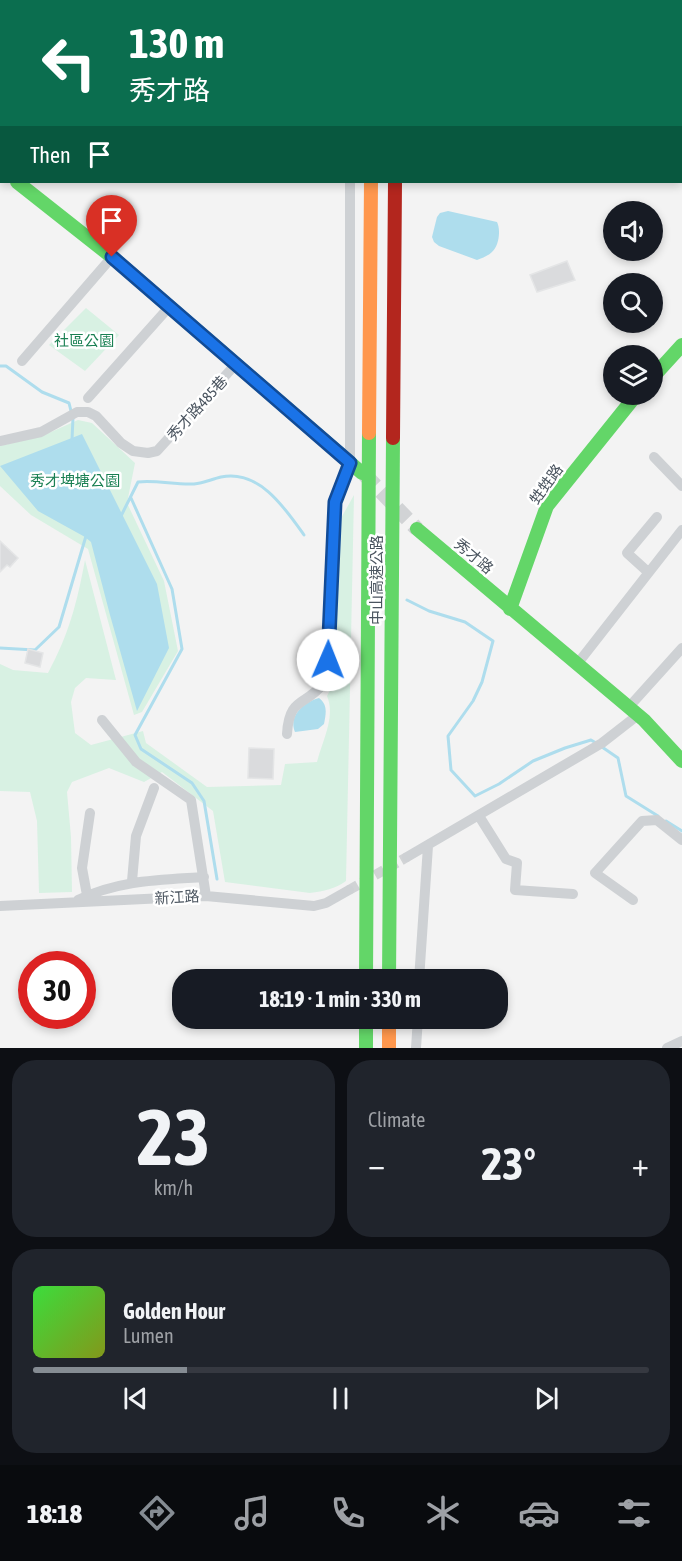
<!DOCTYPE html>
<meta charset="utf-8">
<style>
:root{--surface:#171b24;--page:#20242c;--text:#f1f3f6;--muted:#9ea1a6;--line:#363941;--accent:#858c93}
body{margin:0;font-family:"Asap Condensed","Noto Sans TC",sans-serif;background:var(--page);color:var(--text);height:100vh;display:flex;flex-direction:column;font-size:22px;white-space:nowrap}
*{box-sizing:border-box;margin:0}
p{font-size:20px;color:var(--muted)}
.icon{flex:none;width:33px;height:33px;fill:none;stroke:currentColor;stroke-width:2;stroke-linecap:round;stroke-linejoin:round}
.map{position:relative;height:1048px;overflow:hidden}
.details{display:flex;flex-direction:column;gap:12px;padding:12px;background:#0d0f14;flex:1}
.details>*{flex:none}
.banner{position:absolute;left:0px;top:0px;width:682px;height:183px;box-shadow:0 3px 9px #0003;background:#0b6e4f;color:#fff;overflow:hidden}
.tools{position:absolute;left:603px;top:201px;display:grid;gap:12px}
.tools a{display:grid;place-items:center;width:60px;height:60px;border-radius:50%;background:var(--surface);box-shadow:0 3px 9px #0003;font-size:30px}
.speed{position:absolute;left:18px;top:951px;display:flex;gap:12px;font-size:30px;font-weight:700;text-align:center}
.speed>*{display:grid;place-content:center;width:78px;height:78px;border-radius:50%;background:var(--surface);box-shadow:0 3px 9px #0003;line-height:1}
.speed .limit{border:9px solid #d22;background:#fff;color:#111}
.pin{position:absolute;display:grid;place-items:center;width:51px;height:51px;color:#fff;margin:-62px -26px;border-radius:50% 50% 50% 0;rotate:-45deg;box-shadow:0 0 6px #0007}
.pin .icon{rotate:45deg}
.me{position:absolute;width:66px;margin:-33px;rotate:1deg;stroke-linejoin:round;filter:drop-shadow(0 0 4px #0008)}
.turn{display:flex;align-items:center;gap:21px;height:126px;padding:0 30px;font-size:27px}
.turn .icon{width:78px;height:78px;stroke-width:2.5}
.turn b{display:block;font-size:42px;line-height:51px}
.then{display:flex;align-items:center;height:57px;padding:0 30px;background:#0003;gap:12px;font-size:22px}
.big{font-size:45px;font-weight:700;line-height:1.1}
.details .tile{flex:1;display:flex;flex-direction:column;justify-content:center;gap:9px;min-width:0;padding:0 21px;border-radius:24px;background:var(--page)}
.details .dial{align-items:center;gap:0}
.dial b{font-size:78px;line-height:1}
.song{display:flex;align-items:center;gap:18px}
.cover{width:72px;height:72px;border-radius:9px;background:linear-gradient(135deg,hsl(120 70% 55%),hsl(70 70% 35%))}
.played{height:6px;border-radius:3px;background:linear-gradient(90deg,var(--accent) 25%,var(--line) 25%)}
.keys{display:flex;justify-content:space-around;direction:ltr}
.heat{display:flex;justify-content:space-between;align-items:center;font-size:33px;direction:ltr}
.details .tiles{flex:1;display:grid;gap:12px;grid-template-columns:1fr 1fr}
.tile:last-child{grid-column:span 2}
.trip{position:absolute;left:172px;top:969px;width:336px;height:60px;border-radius:24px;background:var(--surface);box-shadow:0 3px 9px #0003;font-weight:700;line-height:60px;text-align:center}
.tab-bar{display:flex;height:96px;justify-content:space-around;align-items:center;background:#090b0e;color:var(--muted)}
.tab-bar .icon{width:42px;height:42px}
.tab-bar .on{color:var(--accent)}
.tab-bar b{font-size:27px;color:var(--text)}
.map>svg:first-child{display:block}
</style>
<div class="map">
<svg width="682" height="1048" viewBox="0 0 682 1048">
<rect width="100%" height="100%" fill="#f3f3f3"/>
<path fill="#d8f1e3" d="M 86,308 L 119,335 L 85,371 L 49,345 Z
M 78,420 L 92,423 L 135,463 L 127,503 L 164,581 L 178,651 L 142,712 L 134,715 L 88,549 L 31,515 L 0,486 L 0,446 L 42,436 Z
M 354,495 L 346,881 C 335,889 324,891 310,893 L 225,882 L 213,811 L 162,772 L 144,782 L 109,768 L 72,782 L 67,792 L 71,837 L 72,892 L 39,893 L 37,821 L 30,792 L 0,791 L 0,664 L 13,670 L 48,673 C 69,634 77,603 85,560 L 116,680 L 86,678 L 75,688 L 71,702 L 75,733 L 91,745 L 143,731 L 146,743 L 207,787 L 281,785 L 285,764 L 317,762 C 322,741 336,717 327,696 L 335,681 L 340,520 Z"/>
<path fill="#aedded" d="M 448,211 L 497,222 C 501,230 499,246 492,252 C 488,256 482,258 477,260 L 439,246 L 434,242 L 432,237 L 437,217 L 440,213 Z
M 82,434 L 157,584 L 169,648 L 137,711 L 110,615 L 91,542 L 85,537 L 38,511 L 0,466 Z
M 319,698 C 328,705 326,713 324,724 L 318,729 L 295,732 C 288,716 304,702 319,698 Z"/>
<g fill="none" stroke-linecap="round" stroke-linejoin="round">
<path stroke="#aedded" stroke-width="3" d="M 0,366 L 6,366 L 42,392 L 69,403 L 71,411
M 72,440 L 73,417
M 131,498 L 172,589 L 182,649 L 135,735 L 141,749 L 192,783 L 204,801 L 217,879
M 121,516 L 138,482 C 157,480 175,485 194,484 C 204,483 212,479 221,477 C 259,469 285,508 304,535
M 407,600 L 429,611 L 465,622 L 493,641 L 482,682 L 473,701 L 448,736 L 451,770 L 475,796 L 499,784 L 533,761 L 565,748 L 591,740 L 596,743
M 0,648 L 35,650 L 59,627 L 86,536
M 602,747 L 618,758 L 626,796 L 658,816
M 666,821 L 682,831"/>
<path stroke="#aedded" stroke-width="20" d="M 681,128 L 682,128"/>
</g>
<path fill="#dadbdd" stroke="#e4e5e6" stroke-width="1.5" d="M 567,261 L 575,280 L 537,292 L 530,275 Z
M 0,541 L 18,558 L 10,567 L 7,565 L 0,572 Z
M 28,649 L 43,653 L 40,667 L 25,663 Z
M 249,748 L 274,749 L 273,779 L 248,778 Z"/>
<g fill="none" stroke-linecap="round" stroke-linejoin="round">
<path stroke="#d1d3d5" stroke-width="10" stroke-dasharray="10 5" stroke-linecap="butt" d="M 349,890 L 407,857"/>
<path stroke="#d1d3d5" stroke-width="15" stroke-dasharray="15 8" stroke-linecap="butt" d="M 365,475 L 417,529"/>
<path stroke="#ced1d4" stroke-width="10" d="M 350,0 L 350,2
M 86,2 L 88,0
M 0,96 L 2,94
M 22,361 L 112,257
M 88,398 L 170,306
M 0,441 L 41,432 L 77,412 L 88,412 L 96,416 L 121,443 L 133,451 L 148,453 L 157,451 L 235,365
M 654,457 L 682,486
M 648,572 L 627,553 L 657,517
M 578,663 L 682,530
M 628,708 L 682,648
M 102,720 L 136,762 L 191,800 L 206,896
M 287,734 C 289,697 305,706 322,685 C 325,682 326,676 328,672 L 335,502 L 350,463 L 350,182
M 479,816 L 506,859 L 517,863 L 515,890 L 573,894
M 407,857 L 602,743 L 638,715
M 132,881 L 136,836 L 154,788
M 87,895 L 82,868 L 90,813
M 78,900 C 118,880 160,880 204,877
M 633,900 L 595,873 L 642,821 L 657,820 L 682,840
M 0,906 L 206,896 L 314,906 L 326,903 L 349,890
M 419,980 L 428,846
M 416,1048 L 418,1018
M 667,1048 L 682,1041"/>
<path stroke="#63d668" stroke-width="14" d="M 396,0 L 396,2
M 0,168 L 2,169
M 17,182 L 112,257 L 362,473
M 652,378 L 682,345
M 417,529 L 644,720 L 682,761
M 510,609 L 547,506 L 637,394
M 366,980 L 369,433
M 389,980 L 393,438
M 366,1018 L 366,1048"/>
<path stroke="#ff974d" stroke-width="14" d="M 372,0 L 372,2
M 369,433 L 371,182
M 389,1018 L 389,1048"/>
<path stroke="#b3261e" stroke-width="14" d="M 393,438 L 395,182"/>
</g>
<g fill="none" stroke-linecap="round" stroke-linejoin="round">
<defs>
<path id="route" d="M 112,257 L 350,463 L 335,502 L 328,660"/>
</defs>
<use href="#route" stroke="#114b97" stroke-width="15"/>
<use href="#route" stroke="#1a73e8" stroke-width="10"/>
</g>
<g text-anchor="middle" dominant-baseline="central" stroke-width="5" stroke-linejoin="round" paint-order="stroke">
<g font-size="15" fill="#1a8053" stroke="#fff">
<text x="84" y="340">社區公園</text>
<text x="75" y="480">秀才埤塘公園</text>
</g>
<g font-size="15" fill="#4a545f" stroke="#fff">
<text transform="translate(197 408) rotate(-48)">秀才路485巷</text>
<text transform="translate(546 484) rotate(-54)">甡甡路</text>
<text transform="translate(474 556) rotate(40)">秀才路</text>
<text transform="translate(376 580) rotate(-90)">中山高速公路</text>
<text transform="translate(177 897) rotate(-3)">新江路</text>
</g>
</g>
</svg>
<div class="tools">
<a><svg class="icon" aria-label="sound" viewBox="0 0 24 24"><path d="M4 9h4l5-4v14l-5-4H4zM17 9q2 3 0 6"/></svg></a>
<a><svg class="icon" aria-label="search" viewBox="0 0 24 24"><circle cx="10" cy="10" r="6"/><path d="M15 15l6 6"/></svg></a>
<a><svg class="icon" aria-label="layers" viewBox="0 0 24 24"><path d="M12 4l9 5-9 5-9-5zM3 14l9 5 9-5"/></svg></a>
</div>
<div class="speed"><div class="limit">30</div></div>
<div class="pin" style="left:112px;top:257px;background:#d93025"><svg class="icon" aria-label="arrive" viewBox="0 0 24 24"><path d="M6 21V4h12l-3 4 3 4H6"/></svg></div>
<svg class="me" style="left:328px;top:660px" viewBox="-20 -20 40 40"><circle r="19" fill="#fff"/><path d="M0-13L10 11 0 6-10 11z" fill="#1a73e8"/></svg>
<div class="trip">18:19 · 1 min · 330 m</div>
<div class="banner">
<div class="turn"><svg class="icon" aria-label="left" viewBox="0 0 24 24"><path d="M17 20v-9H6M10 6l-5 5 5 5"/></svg><div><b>130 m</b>秀才路</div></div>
<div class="then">Then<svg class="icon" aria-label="arrive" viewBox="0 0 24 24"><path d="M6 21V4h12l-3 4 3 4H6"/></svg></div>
</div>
</div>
<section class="details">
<div class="tiles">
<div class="tile dial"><b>23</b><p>km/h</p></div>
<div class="tile"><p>Climate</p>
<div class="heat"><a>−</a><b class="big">23°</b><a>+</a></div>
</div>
<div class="tile">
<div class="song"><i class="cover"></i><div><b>Golden Hour</b><p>Lumen</p></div></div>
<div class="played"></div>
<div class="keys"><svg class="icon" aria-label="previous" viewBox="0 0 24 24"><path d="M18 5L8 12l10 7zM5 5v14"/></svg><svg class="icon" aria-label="pause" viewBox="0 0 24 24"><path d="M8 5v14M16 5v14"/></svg><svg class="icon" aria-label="next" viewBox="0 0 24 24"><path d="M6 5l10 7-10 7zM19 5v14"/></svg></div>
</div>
</div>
</section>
<nav class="tab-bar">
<b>18:18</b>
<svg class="icon on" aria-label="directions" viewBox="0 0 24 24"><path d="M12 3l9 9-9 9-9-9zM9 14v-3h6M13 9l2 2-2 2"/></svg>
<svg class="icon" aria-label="music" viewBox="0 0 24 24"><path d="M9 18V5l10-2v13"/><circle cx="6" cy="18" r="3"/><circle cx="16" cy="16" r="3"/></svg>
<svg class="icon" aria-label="phone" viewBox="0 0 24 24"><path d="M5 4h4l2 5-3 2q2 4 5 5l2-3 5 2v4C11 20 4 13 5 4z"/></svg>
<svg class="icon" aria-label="climate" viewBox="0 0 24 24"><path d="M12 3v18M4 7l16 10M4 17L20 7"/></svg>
<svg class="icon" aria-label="car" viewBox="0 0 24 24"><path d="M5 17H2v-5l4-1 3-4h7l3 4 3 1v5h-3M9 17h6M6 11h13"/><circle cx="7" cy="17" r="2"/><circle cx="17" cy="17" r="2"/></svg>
<svg class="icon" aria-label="filters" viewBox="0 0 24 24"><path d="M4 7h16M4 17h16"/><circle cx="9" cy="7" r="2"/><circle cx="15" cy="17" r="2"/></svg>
</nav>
